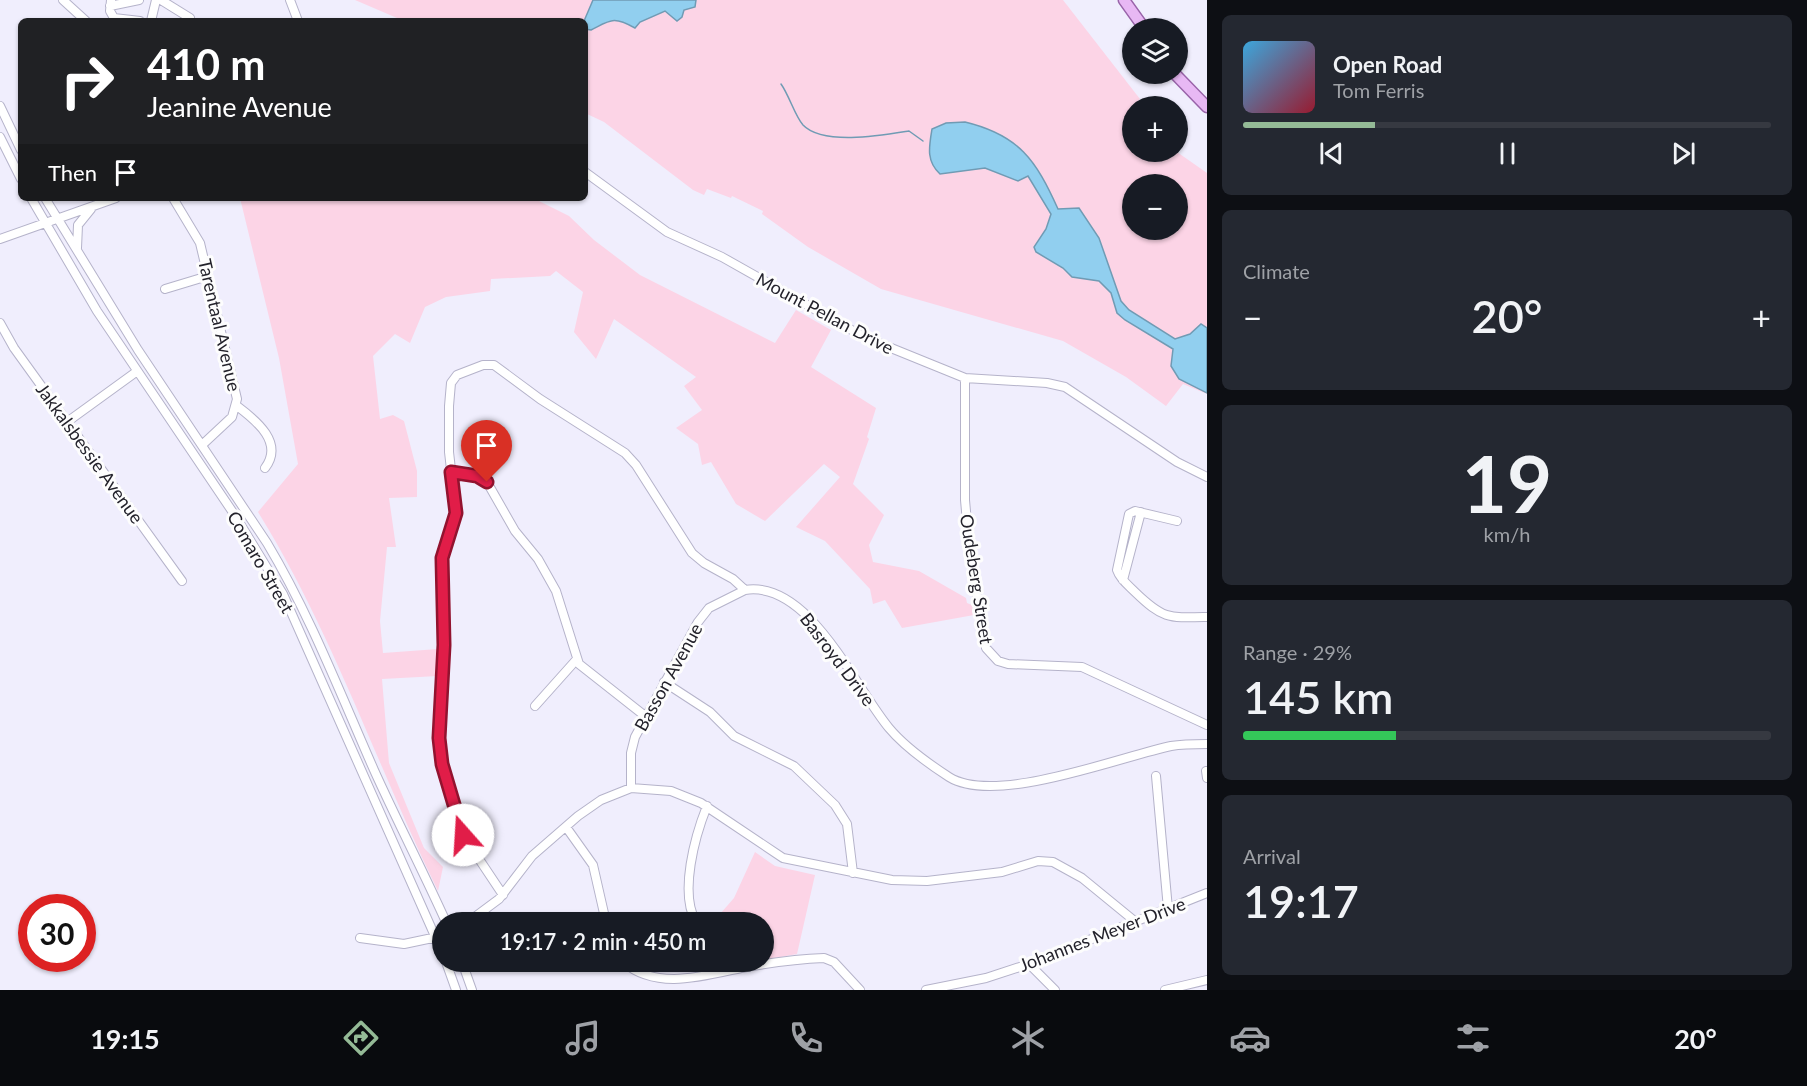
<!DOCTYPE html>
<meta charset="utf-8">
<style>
:root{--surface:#171b24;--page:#242831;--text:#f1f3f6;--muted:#9ea1a6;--line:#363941;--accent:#94ba96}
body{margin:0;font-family:Lato,sans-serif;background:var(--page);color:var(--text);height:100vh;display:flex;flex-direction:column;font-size:22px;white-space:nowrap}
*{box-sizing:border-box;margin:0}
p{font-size:20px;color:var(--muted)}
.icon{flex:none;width:33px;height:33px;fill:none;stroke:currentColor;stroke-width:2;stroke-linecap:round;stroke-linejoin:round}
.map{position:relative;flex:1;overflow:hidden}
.sheet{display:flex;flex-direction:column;gap:15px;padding:15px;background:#0d0f14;width:600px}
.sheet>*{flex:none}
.guide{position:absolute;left:18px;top:18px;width:570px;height:183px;border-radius:9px;box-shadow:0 2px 4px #0004;background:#202124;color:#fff;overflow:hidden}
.controls{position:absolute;left:1122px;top:18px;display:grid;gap:12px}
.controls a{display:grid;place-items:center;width:66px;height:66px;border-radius:50%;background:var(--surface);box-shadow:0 2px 4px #0004;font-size:30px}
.speed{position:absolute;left:18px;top:894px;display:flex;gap:12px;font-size:30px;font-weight:700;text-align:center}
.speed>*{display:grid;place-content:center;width:78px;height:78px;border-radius:50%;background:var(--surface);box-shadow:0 2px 4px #0004;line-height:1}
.speed .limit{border:9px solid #d22;background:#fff;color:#111}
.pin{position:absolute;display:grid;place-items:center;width:51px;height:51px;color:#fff;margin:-62px -26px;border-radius:50% 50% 50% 0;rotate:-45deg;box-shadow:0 0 6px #0007}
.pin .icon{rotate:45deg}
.me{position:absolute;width:66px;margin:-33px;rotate:341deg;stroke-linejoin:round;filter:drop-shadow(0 0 4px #0008)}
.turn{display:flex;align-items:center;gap:21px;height:126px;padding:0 30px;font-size:27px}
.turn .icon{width:78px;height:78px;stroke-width:2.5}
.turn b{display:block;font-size:42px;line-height:51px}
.then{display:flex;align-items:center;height:57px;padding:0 30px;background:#0003;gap:12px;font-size:22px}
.big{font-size:45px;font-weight:600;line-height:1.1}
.sheet .tile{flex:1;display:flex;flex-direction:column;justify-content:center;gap:9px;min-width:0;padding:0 21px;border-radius:9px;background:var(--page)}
.sheet .dial{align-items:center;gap:0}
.dial b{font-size:78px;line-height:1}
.song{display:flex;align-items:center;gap:18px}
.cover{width:72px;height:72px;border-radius:9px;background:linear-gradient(135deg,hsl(200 70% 55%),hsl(350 70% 35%))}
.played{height:6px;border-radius:3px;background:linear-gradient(90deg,var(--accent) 25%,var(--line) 25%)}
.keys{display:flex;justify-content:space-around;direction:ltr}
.heat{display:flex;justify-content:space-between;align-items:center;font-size:33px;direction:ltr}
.charge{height:9px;border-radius:4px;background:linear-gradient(90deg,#34c759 29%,var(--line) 0)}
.trip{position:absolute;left:432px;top:912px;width:342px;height:60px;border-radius:30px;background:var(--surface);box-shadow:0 2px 4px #0004;font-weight:600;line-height:60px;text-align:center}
.tabs{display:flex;height:96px;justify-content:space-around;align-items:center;background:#090b0e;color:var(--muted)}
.tabs .icon{width:42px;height:42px}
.tabs .active{color:var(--accent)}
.tabs b{font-size:27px;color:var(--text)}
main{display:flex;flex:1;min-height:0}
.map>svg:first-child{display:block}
</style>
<main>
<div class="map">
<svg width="1207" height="990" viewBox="0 0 1207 990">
<rect width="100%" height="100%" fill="#f0eefd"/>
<path fill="#fcd4e6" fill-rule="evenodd" d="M 355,0 L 1063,0 L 1140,99 L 1132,106 L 1130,115 L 1132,117 L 1132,152 L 1177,152 L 1207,173 L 1207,394 L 1183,384 L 1166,406 L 1126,377 L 1063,341 L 881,289 L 808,247 L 762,214 L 763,211 L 732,196 L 731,198 L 707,189 L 704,195 L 693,190 L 604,122 L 585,113 L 585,21 L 404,21 ZM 1132,184 L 1178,184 L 1178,230 L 1132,230 Z
M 240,198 L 533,198 L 569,216 L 594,240 L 640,275 L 775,343 L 796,310 L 831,330 L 811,367 L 876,408 L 867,437 L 869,439 L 853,484 L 884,515 L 869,545 L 873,562 L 919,571 L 966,598 L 967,603 L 972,605 L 974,615 L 902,628 L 885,600 L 873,604 L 870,589 L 825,541 L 796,527 L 840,477 L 824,464 L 765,521 L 736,504 L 711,462 L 702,465 L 698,444 L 676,428 L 702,410 L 684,386 L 696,377 L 614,319 L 596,359 L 574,332 L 583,292 L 556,271 L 550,276 L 491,279 L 490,291 L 446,297 L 425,307 L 410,343 L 395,334 L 373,356 L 380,419 L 393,415 L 404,421 L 417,471 L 417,497 L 389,498 L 396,547 L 387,547 L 380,621 L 383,653 L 438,649 L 438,676 L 382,679 L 389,763 L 424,848 L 443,867 L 438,891 C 376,764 333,633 258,512 L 298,464 L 279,358 Z
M 755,852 L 775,866 L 815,875 L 797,954 L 764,960 L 764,922 L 713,922 L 734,898 Z"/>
<path fill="#91cfef" stroke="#709bb4" stroke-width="1.5" d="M 593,0 L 696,0 L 695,7 L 684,10 L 682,17 L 677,21 L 665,11 L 640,22 L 635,28 C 613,16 611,20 591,30 L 585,29 L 584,21 Z
M 965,122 C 1019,135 1036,160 1058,209 L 1079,208 L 1099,238 L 1121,301 L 1129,310 L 1175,339 L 1190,334 L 1201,324 L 1207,328 L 1207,393 L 1179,379 L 1171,366 L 1173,349 L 1125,320 L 1117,313 L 1111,293 L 1099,281 L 1072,277 L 1063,268 L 1036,252 L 1034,247 L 1046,229 L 1051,214 L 1028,176 L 1018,181 L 985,168 L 940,174 C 926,161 929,147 932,129 L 946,123 Z"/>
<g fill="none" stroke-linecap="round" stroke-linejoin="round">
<path stroke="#709bb4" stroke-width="1.5" d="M 781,84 C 789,95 795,116 803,125 C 823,146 884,135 909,131 L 923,141"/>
<defs>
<path id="minor" d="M 63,0 L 86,21
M 111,0 L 110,11 L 114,18 L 140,21
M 161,0 L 190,18
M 290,0 L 298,21
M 110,6 L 139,0
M 151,21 L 156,0
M 0,106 L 21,150
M 0,137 L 21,179
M 585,172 L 667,232 L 722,257 L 864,337 L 965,378 L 1047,383 L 1065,387 L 1177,462 L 1207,477
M 31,198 L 97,311 L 236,517 L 283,594 L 442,952
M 45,198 L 138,350 L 267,543 C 310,615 340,693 374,770 C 397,821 423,871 446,922
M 173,198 L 200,243 L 237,399 L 232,417 L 202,445
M 0,239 L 116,198
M 77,248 L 78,225 L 91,209
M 165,289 L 208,276
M 0,323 L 14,348 L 182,581
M 965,378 L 965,500 L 970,556 L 986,648 L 998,661 L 1008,664 L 1082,667 L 1207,725
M 237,406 C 257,421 284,443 265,468
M 67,422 L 136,372
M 451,473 L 477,476 L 487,482 L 515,531 L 538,559 L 556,591 L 579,664 L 645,716
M 1177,521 L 1135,511 L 1129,514 L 1117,570 C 1120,579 1128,585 1135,592 C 1163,619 1168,618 1207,617
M 1123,580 L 1141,512
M 664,682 L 710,712 L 734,736 L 794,766 L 835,805 L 847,824 L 853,873
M 535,706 L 577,659
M 1206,771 L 1207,778
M 1156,776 L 1168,909
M 631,788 L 631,753 L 635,737 L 698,622 L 709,608 L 745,590
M 566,827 L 593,865 L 606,922
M 503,895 L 463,835 L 440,751 L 444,646 L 442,558 L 456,513 L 449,452 L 449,406 L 451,383 L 457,375 L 483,365 L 494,365 L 540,399 L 625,453 L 636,465 L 692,553 L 704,563 L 733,579 L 745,590 C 809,580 854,686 889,728 C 904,746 929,764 949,777 C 995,806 1119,757 1171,746 C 1183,744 1195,744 1207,744
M 468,922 L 499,899 L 532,856 L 578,816 L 601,800 L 631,788 L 671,791 L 701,803 L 783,858 L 892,880 L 927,881 L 1002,872 L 1038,861 L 1053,862 L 1082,878 L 1137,923
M 696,922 C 679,893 695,836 707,806
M 360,938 L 404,944 L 442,936
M 446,962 L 456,990
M 462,962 L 472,990
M 623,962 C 656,990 700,977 741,968 C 768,963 797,959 824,958 L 834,962 L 860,990
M 1029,964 L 1055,990
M 926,990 L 986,978 L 1029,964 L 1207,893
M 1165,990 L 1207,980"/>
<path id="major" d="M 1124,0 L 1144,28
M 1175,74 L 1207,107"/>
</defs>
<use href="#minor" stroke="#b5b3ca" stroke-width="10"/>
<use href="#major" stroke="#9964a9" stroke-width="13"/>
<use href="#minor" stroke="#fff" stroke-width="8"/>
<use href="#major" stroke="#e8b8f4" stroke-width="10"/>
</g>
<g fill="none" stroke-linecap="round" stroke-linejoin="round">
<defs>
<path id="route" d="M 463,835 L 442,764 L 439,738 L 444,645 L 442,558 L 456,513 L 451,472 L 477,476 L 487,482"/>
</defs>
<use href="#route" stroke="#92132f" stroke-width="15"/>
<use href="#route" stroke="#e11d48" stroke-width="10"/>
</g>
<g text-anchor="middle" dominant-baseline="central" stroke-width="6" stroke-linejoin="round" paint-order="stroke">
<g font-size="18" fill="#23222b" stroke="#fdfdfd">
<text transform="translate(825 313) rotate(28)">Mount Pellan Drive</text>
<text transform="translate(220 325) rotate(77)">Tarentaal Avenue</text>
<text transform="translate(90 453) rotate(54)">Jakkalsbessie Avenue</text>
<text transform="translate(261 562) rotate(60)">Comaro Street</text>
<text transform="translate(977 579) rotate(81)">Oudeberg Street</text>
<text transform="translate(838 659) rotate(53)">Basroyd Drive</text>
<text transform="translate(668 677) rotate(-61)">Basson Avenue</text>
<text transform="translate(1102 934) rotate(-21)">Johannes Meyer Drive</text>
</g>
</g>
</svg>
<div class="controls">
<a><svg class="icon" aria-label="layers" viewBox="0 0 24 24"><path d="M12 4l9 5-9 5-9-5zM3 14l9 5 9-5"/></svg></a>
<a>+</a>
<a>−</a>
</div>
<div class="speed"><div class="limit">30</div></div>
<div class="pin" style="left:487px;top:482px;background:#d93025"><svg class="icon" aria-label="arrive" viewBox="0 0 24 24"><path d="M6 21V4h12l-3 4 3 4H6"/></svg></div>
<svg class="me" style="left:463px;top:835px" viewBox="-20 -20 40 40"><circle r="19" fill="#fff"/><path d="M0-13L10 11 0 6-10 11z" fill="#e11d48"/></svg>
<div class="trip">19:17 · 2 min · 450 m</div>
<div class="guide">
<div class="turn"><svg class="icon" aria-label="right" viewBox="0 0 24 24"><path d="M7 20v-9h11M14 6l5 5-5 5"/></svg><div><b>410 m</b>Jeanine Avenue</div></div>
<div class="then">Then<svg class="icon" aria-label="arrive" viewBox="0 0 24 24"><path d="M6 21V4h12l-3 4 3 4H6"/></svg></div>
</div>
</div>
<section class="sheet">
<div class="tile">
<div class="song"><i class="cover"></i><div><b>Open Road</b><p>Tom Ferris</p></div></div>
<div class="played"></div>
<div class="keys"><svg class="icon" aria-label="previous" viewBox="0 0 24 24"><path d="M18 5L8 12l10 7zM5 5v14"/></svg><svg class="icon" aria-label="pause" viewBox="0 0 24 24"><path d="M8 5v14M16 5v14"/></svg><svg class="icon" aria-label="next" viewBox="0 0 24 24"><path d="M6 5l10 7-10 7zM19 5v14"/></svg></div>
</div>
<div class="tile"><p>Climate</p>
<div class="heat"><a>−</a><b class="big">20°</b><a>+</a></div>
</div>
<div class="tile dial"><b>19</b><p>km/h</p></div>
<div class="tile"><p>Range · 29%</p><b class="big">145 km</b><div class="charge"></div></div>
<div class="tile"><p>Arrival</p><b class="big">19:17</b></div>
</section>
</main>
<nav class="tabs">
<b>19:15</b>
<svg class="icon active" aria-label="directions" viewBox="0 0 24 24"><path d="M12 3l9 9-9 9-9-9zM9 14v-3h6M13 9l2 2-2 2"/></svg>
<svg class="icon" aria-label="music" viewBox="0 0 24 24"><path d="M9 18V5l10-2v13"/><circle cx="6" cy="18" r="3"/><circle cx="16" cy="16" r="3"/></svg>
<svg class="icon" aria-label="phone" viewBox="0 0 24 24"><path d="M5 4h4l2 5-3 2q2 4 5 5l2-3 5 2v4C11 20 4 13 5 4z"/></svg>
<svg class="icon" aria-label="climate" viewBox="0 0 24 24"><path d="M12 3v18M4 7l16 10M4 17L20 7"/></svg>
<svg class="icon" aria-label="car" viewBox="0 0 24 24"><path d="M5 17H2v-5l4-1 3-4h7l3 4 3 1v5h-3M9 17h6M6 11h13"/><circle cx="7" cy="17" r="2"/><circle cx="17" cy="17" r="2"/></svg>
<svg class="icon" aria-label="filters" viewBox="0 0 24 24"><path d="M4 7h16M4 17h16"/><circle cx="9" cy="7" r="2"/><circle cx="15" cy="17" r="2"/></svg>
<b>20°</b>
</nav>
